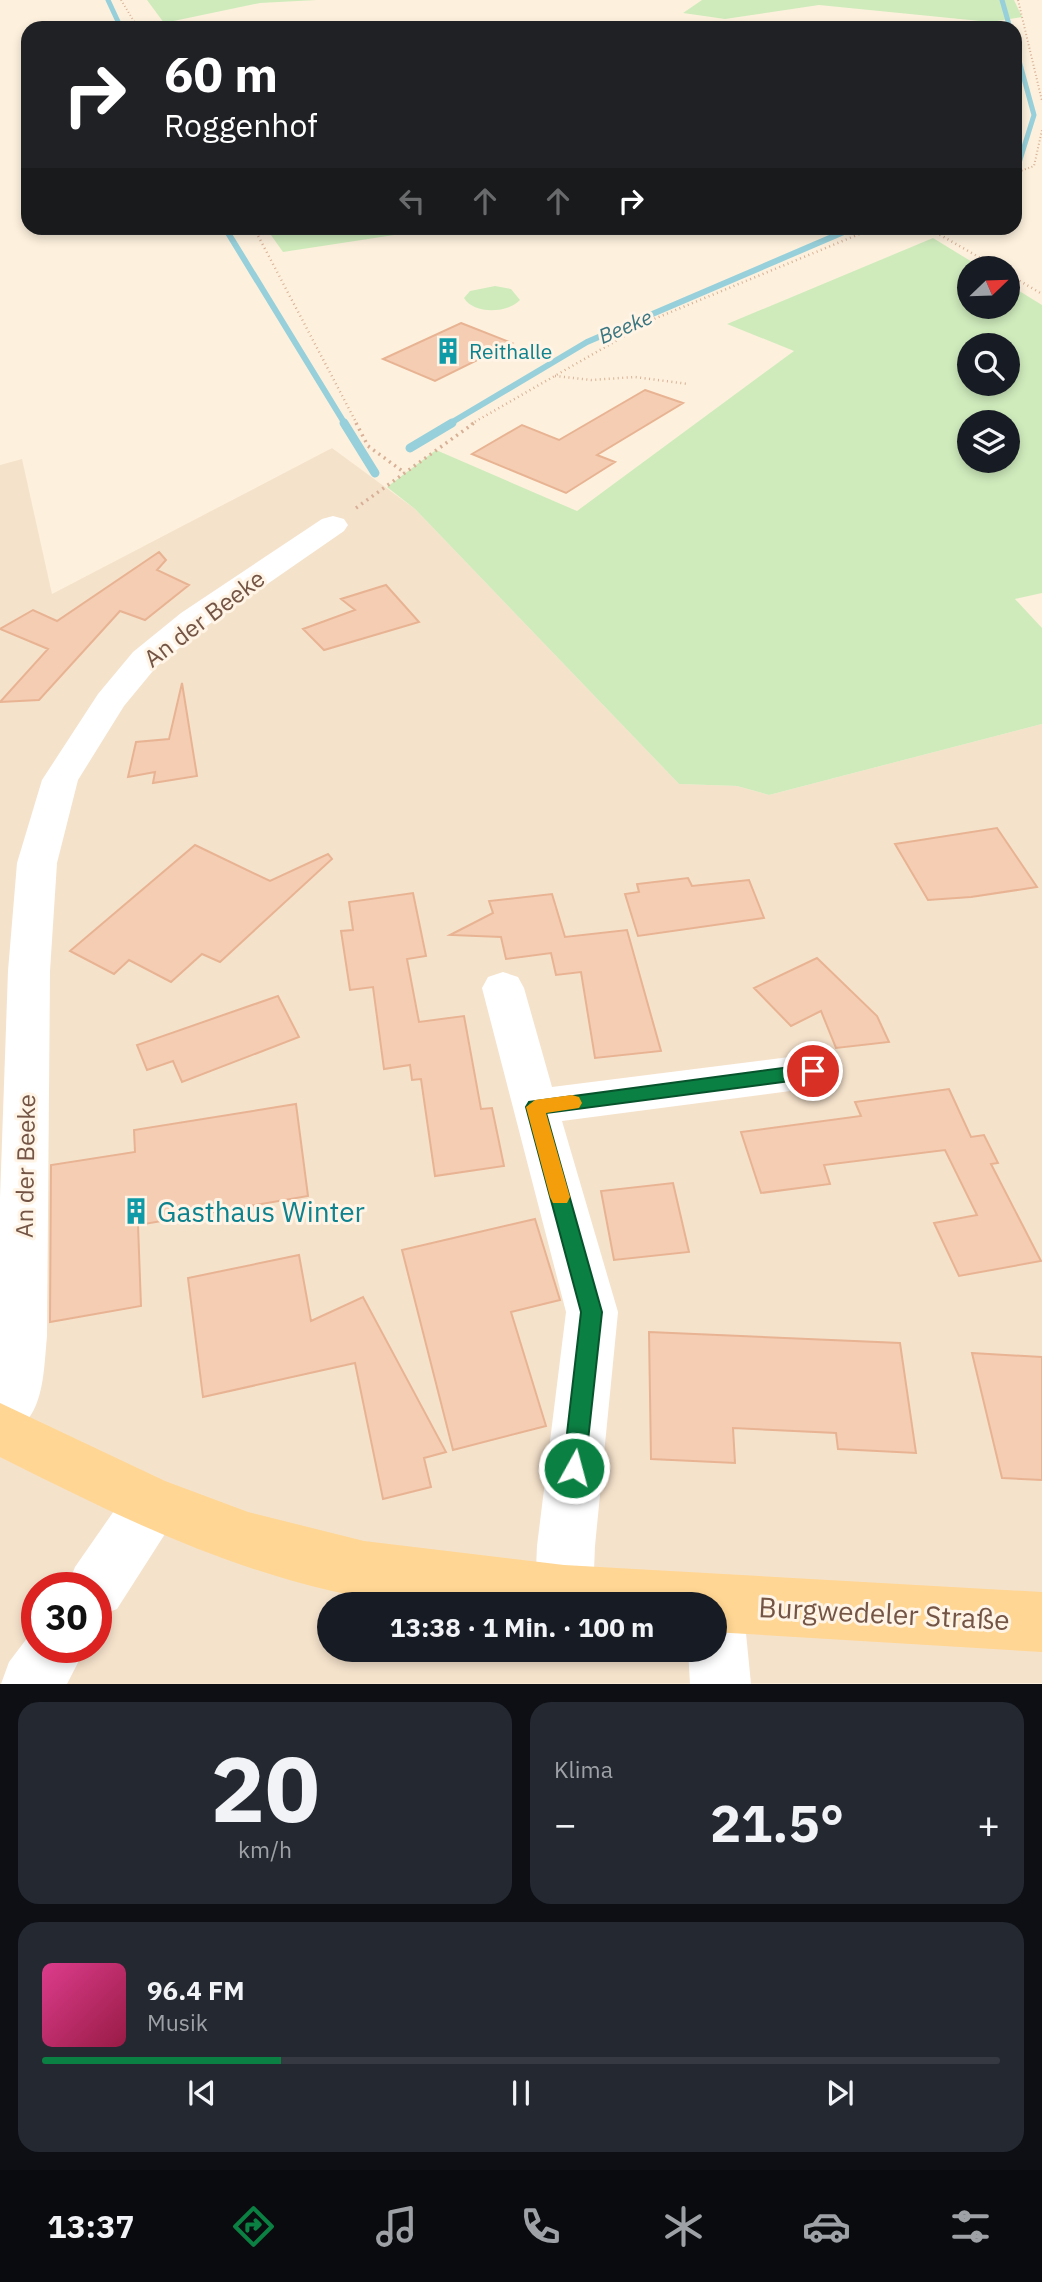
<!DOCTYPE html>
<html lang="de">
<meta charset="utf-8">
<style>
:root{--surface:#171b24;--page:#242831;--text:#f1f3f6;--muted:#9ea1a6;--line:#363941;--accent:#0b8043}
body{margin:0;font-family:"IBM Plex Sans",sans-serif;background:var(--page);color:var(--text);height:100vh;display:flex;flex-direction:column;font-size:26px;white-space:nowrap}
*{box-sizing:border-box;margin:0}
p{font-size:23px;color:var(--muted)}
.icon{flex:none;width:38px;height:38px;fill:none;stroke:currentColor;stroke-width:2;stroke-linecap:round;stroke-linejoin:round}
.map{position:relative;height:1684px;overflow:hidden}
.details{display:flex;flex-direction:column;gap:18px;padding:18px;background:#0d0f14;flex:1}
.details>*{flex:none}
.banner{position:absolute;left:21px;top:21px;width:1001px;height:214px;border-radius:21px;box-shadow:0 4px 10px #0003;background:#202124;color:#fff;overflow:hidden}
.needle{width:46px;rotate:67deg}
.fabs{position:absolute;left:957px;top:256px;display:grid;gap:14px}
.fabs a{display:grid;place-items:center;width:63px;height:63px;border-radius:50%;background:var(--surface);box-shadow:0 4px 10px #0003;font-size:35px}
.speed{position:absolute;left:21px;top:1572px;display:flex;gap:14px;font-size:35px;font-weight:700;text-align:center}
.speed>*{display:grid;place-content:center;width:91px;height:91px;border-radius:50%;background:var(--surface);box-shadow:0 4px 10px #0003;line-height:1}
.speed .limit{border:10px solid #d22;background:#fff;color:#111}
.pin{position:absolute;display:grid;place-items:center;width:60px;height:60px;color:#fff;margin:-30px;border:4px solid #fff;border-radius:50%;box-shadow:0 2px 7px #0007}
.me{position:absolute;width:77px;margin:-38px;rotate:7deg;stroke-linejoin:round;filter:drop-shadow(0 0 5px #0008)}
.turn{display:flex;align-items:center;gap:24px;height:147px;padding:0 28px;font-size:32px}
.turn .icon{width:91px;height:91px;stroke-width:2.5}
.turn b{display:block;font-size:49px;line-height:60px}
.lanes{display:flex;align-items:center;height:66px;padding:0 28px;background:#0003;justify-content:center;gap:35px;direction:ltr}
.lanes .off{opacity:.35}
.big{font-size:52px;font-weight:700;line-height:1.1}
.details .widget{flex:1;display:flex;flex-direction:column;justify-content:center;gap:10px;min-width:0;padding:0 24px;border-radius:21px;background:var(--page)}
.details .dial{align-items:center;gap:0}
.dial b{font-size:91px;line-height:1}
.song{display:flex;align-items:center;gap:21px}
.cover{width:84px;height:84px;border-radius:10px;background:linear-gradient(135deg,hsl(330 70% 55%),hsl(340 70% 35%))}
.played{height:7px;border-radius:4px;background:linear-gradient(90deg,var(--accent) 25%,var(--line) 25%)}
.keys{display:flex;justify-content:space-around;direction:ltr}
.heat{display:flex;justify-content:space-between;align-items:center;font-size:38px;direction:ltr}
.details .tiles{flex:1;display:grid;gap:18px;grid-template-columns:1fr 1fr}
.widget:last-child{grid-column:span 2}
.trip{position:absolute;left:317px;top:1592px;width:410px;height:70px;border-radius:35px;background:var(--surface);box-shadow:0 4px 10px #0003;font-weight:700;line-height:70px;text-align:center}
.tabs{display:flex;height:112px;justify-content:space-around;align-items:center;background:#090b0e;color:var(--muted)}
.tabs .icon{width:49px;height:49px}
.tabs .selected{color:var(--accent)}
.tabs b{font-size:32px;color:var(--text)}
.map>svg:first-child{display:block}
</style>
<div class="map">
<svg width="1042" height="1684" viewBox="0 0 1042 1684">
<rect width="100%" height="100%" fill="#fdf1dd"/>
<path fill="#f5e2cb" fill-rule="evenodd" d="M 332,448 L 415,509 L 679,784 L 737,786 L 769,795 L 1042,724 L 1042,1683 L 0,1684 L 0,465 L 22,459 L 52,594 ZM 37,1587 L 96,1587 L 96,1647 L 37,1647 ZM 329,1605 L 714,1605 L 714,1650 L 329,1650 Z"/>
<path fill="#cfebbc" fill-rule="evenodd" d="M 147,0 L 317,0 L 260,3 L 164,23 Z
M 702,0 L 1014,0 L 1022,17 L 990,22 L 819,5 L 725,19 L 683,13 Z
M 266,228 L 440,228 L 283,252 Z
M 933,238 L 982,268 L 970,268 L 970,306 L 1008,306 L 1008,284 L 1042,305 L 1042,593 L 1015,599 L 1042,628 L 1042,724 L 769,795 L 737,786 L 679,784 L 415,509 L 387,487 L 436,450 L 577,511 L 794,351 L 727,324 ZM 970,345 L 1008,345 L 1008,383 L 970,383 ZM 970,422 L 1008,422 L 1008,460 L 970,460 Z
M 495,286 L 511,289 L 520,300 C 508,313 474,315 464,298 L 470,291 Z"/>
<g fill="none" stroke-linecap="round" stroke-linejoin="round">
<path stroke="#97d0da" stroke-width="5" d="M 108,0 L 121,28
M 1002,0 L 1010,28
M 1015,46 L 1034,115 L 1019,163 L 1015,164"/>
<path stroke="#97d0da" stroke-width="6" d="M 225,228 L 345,424
M 449,424 L 587,342 L 853,228"/>
<path stroke="#97d0da" stroke-width="9" d="M 344,423 L 375,473
M 410,448 L 452,423"/>
</g>
<path fill="#f4cdb3" stroke="#e8b393" stroke-width="2" d="M 461,323 L 512,343 L 435,381 L 383,359 Z
M 645,390 L 683,403 L 597,455 L 615,462 L 566,493 L 472,454 L 522,425 L 559,440 Z
M 159,552 L 166,560 L 157,570 L 189,585 L 145,620 L 120,611 L 39,700 L 0,702 L 48,649 L 0,629 L 33,610 L 57,621 Z
M 386,585 L 419,622 L 324,650 L 303,629 L 355,610 L 341,599 Z
M 182,683 L 197,776 L 153,783 L 155,772 L 128,777 L 136,742 L 169,739 Z
M 997,828 L 1037,887 L 971,897 L 928,900 L 895,844 Z
M 195,845 L 270,881 L 328,854 L 332,859 L 220,962 L 202,954 L 171,982 L 129,960 L 114,974 L 70,951 Z
M 688,878 L 692,886 L 749,880 L 764,918 L 638,936 L 625,894 L 639,892 L 637,884 Z
M 413,893 L 426,956 L 407,959 L 419,1022 L 464,1016 L 481,1109 L 492,1108 L 504,1166 L 435,1176 L 421,1079 L 412,1080 L 410,1065 L 384,1069 L 373,987 L 350,990 L 341,931 L 353,930 L 349,902 Z
M 552,894 L 565,937 L 627,930 L 661,1051 L 595,1058 L 581,972 L 556,975 L 551,953 L 506,959 L 501,937 L 450,935 L 493,913 L 489,901 Z
M 817,958 L 877,1016 L 889,1042 L 836,1048 L 821,1011 L 791,1026 L 754,988 Z
M 278,996 L 299,1037 L 182,1082 L 173,1061 L 147,1070 L 137,1045 Z
M 949,1089 L 971,1137 L 984,1135 L 998,1163 L 991,1164 L 1041,1261 L 959,1276 L 934,1223 L 977,1215 L 945,1150 L 824,1165 L 830,1184 L 761,1193 L 741,1132 L 861,1116 L 855,1102 Z
M 296,1104 L 308,1196 L 138,1225 L 141,1306 L 50,1322 L 51,1165 L 135,1152 L 134,1130 Z
M 673,1183 L 689,1252 L 614,1260 L 601,1191 Z
M 535,1219 L 560,1300 L 511,1312 L 546,1426 L 453,1450 L 402,1250 Z
M 299,1255 L 311,1321 L 363,1297 L 446,1452 L 424,1458 L 431,1487 L 383,1499 L 355,1363 L 203,1397 L 188,1278 Z
M 649,1332 L 900,1343 L 916,1453 L 838,1449 L 836,1433 L 733,1428 L 735,1463 L 651,1459 Z
M 972,1353 L 1042,1357 L 1042,1480 L 1002,1478 Z"/>
<g fill="none" stroke-linecap="round" stroke-linejoin="round">
<path stroke="#d8b097" stroke-width="2" stroke-dasharray="1 2.5" stroke-linecap="butt" d="M 121,0 L 138,28
M 1018,0 L 1042,101
M 1015,173 L 1034,166 L 1042,130"/>
<path stroke="#d8b097" stroke-width="2.5" stroke-dasharray="1 3.5" stroke-linecap="butt" d="M 254,228 L 357,424
M 928,228 L 998,268
M 1008,274 L 1042,294
M 555,376 L 591,380 L 635,377 L 688,384
M 471,424 L 654,319 L 874,228"/>
<path stroke="#d8b097" stroke-width="3.5" stroke-dasharray="2 4.5" stroke-linecap="butt" d="M 356,423 L 368,446 L 405,473
M 356,508 L 474,423"/>
<path fill="#fff" fill-rule="evenodd" d="M 333,516 L 344,519 L 348,525 L 344,531 L 205,627 L 157,666 L 124,706 L 78,780 L 57,863 L 50,971 L 47,1336 C 43,1377 45,1423 0,1440 L 0,1198 L 8,971 L 17,863 L 42,780 L 98,694 L 133,652 L 181,613 L 322,519 Z
M 503,972 L 518,977 L 524,988 L 552,1087 L 813,1054 L 829,1059 L 835,1071 L 829,1083 L 813,1088 L 562,1121 L 618,1312 L 595,1546 L 593,1594 L 589,1605 L 539,1605 L 535,1594 L 537,1546 L 566,1312 L 482,988 L 488,977 Z
M 152,1477 L 172,1485 L 180,1504 L 172,1523 L 117,1609 L 96,1617 L 96,1587 L 67,1587 L 75,1567 L 132,1485 Z
M 714,1574 L 735,1582 L 743,1603 L 751,1684 L 690,1684 L 688,1650 L 714,1650 L 714,1605 L 685,1603 L 693,1582 Z
M 37,1625 L 37,1647 L 86,1647 L 67,1684 L 1,1684 L 9,1662 Z"/>
<path fill="#ffd693" fill-rule="evenodd" d="M 0,1403 L 165,1481 L 248,1512 L 364,1541 L 564,1565 L 1042,1592 L 1042,1652 L 714,1632 L 714,1605 L 411,1605 C 262,1587 133,1524 0,1457 Z"/>
</g>
<path fill="#0b8043" stroke="#07532c" stroke-width="2" d="M 813,1064 L 822,1071 L 813,1078 L 546,1113 L 602,1312 L 585,1468 L 582,1475 L 574,1479 L 566,1475 L 563,1468 L 581,1312 L 526,1107 L 529,1102 Z"/>
<path fill="#f59e0b" d="M 572,1095 L 579,1097 L 582,1103 L 579,1108 L 546,1113 L 570,1197 L 567,1203 L 553,1203 L 550,1197 L 526,1107 L 535,1100 Z"/>
<defs>
<symbol id="building-bare" viewBox="-9 -9 18 18"><path d="M-4-6H4V6H1V3H-1V6H-4ZM-2.5-4.3h1.7v1.8h-1.7ZM.8-4.3h1.7v1.8H.8ZM-2.5-1h1.7V.8h-1.7ZM.8-1h1.7V.8H.8Z" fill="#0f9aa8" stroke="#fff4e5" stroke-width="2.5" paint-order="stroke"/></symbol>
</defs>
<g fill-rule="evenodd">
<use href="#building-bare" x="429" y="332" width="38" height="38"/>
<use href="#building-bare" x="117" y="1192" width="38" height="38"/>
</g>
<g text-anchor="middle" dominant-baseline="central" stroke-width="6" stroke-linejoin="round" paint-order="stroke">
<g font-size="21" font-style="italic" fill="#3b7782" stroke="#fff4e5">
<text transform="translate(625 326) rotate(-23)">Beeke</text>
</g>
<g font-size="21" fill="#0d838f" stroke="#fff4e5" text-anchor="start">
<text x="469" y="351">Reithalle</text>
</g>
<g font-size="24" fill="#745545" stroke="#fff4e5">
<text transform="translate(204 618) rotate(-37)">An der Beeke</text>
<text transform="translate(25 1166) rotate(-89)">An der Beeke</text>
</g>
<g font-size="28" fill="#0d838f" stroke="#fff4e5" text-anchor="start">
<text x="157" y="1211">Gasthaus Winter</text>
</g>
<g font-size="28" fill="#745545" stroke="#fff4e5">
<text transform="translate(884 1613) rotate(3)">Burgwedeler Straße</text>
</g>
</g>
</svg>
<div class="fabs">
<a><svg class="needle" viewBox="-14 -14 28 28"><path d="M0-13l5 13h-10z" fill="#e53935"/><path d="M0 13l5-13h-10z" fill="#9ea1a6"/></svg></a>
<a><svg class="icon" aria-label="search" viewBox="0 0 24 24"><circle cx="10" cy="10" r="6"/><path d="M15 15l6 6"/></svg></a>
<a><svg class="icon" aria-label="layers" viewBox="0 0 24 24"><path d="M12 4l9 5-9 5-9-5zM3 14l9 5 9-5"/></svg></a>
</div>
<div class="speed"><div class="limit">30</div></div>
<div class="pin" style="left:813px;top:1071px;background:#d93025"><svg class="icon" aria-label="arrive" viewBox="0 0 24 24"><path d="M6 21V4h12l-3 4 3 4H6"/></svg></div>
<svg class="me" style="left:574px;top:1468px" viewBox="-20 -20 40 40"><circle r="17" fill="#0b8043" stroke="#fff" stroke-width="3"/><path d="M0-11L8 9 0 5-8 9z" fill="#fff"/></svg>
<div class="trip">13:38 · 1 Min. · 100 m</div>
<div class="banner">
<div class="turn"><svg class="icon" aria-label="right" viewBox="0 0 24 24"><path d="M7 20v-9h11M14 6l5 5-5 5"/></svg><div><b>60 m</b>Roggenhof</div></div>
<div class="lanes"><svg class="icon off" aria-label="left" viewBox="0 0 24 24"><path d="M17 20v-9H6M10 6l-5 5 5 5"/></svg><svg class="icon off" aria-label="ahead" viewBox="0 0 24 24"><path d="M12 20V5M6 11l6-6 6 6"/></svg><svg class="icon off" aria-label="ahead" viewBox="0 0 24 24"><path d="M12 20V5M6 11l6-6 6 6"/></svg><svg class="icon" aria-label="right" viewBox="0 0 24 24"><path d="M7 20v-9h11M14 6l5 5-5 5"/></svg></div>
</div>
</div>
<section class="details">
<div class="tiles">
<div class="widget dial"><b>20</b><p>km/h</p></div>
<div class="widget"><p>Klima</p>
<div class="heat"><a>−</a><b class="big">21.5°</b><a>+</a></div>
</div>
<div class="widget">
<div class="song"><i class="cover"></i><div><b>96.4 FM</b><p>Musik</p></div></div>
<div class="played"></div>
<div class="keys"><svg class="icon" aria-label="previous" viewBox="0 0 24 24"><path d="M18 5L8 12l10 7zM5 5v14"/></svg><svg class="icon" aria-label="pause" viewBox="0 0 24 24"><path d="M8 5v14M16 5v14"/></svg><svg class="icon" aria-label="next" viewBox="0 0 24 24"><path d="M6 5l10 7-10 7zM19 5v14"/></svg></div>
</div>
</div>
</section>
<nav class="tabs">
<b>13:37</b>
<svg class="icon selected" aria-label="directions" viewBox="0 0 24 24"><path d="M12 3l9 9-9 9-9-9zM9 14v-3h6M13 9l2 2-2 2"/></svg>
<svg class="icon" aria-label="music" viewBox="0 0 24 24"><path d="M9 18V5l10-2v13"/><circle cx="6" cy="18" r="3"/><circle cx="16" cy="16" r="3"/></svg>
<svg class="icon" aria-label="phone" viewBox="0 0 24 24"><path d="M5 4h4l2 5-3 2q2 4 5 5l2-3 5 2v4C11 20 4 13 5 4z"/></svg>
<svg class="icon" aria-label="climate" viewBox="0 0 24 24"><path d="M12 3v18M4 7l16 10M4 17L20 7"/></svg>
<svg class="icon" aria-label="car" viewBox="0 0 24 24"><path d="M5 17H2v-5l4-1 3-4h7l3 4 3 1v5h-3M9 17h6M6 11h13"/><circle cx="7" cy="17" r="2"/><circle cx="17" cy="17" r="2"/></svg>
<svg class="icon" aria-label="filters" viewBox="0 0 24 24"><path d="M4 7h16M4 17h16"/><circle cx="9" cy="7" r="2"/><circle cx="15" cy="17" r="2"/></svg>
</nav>
